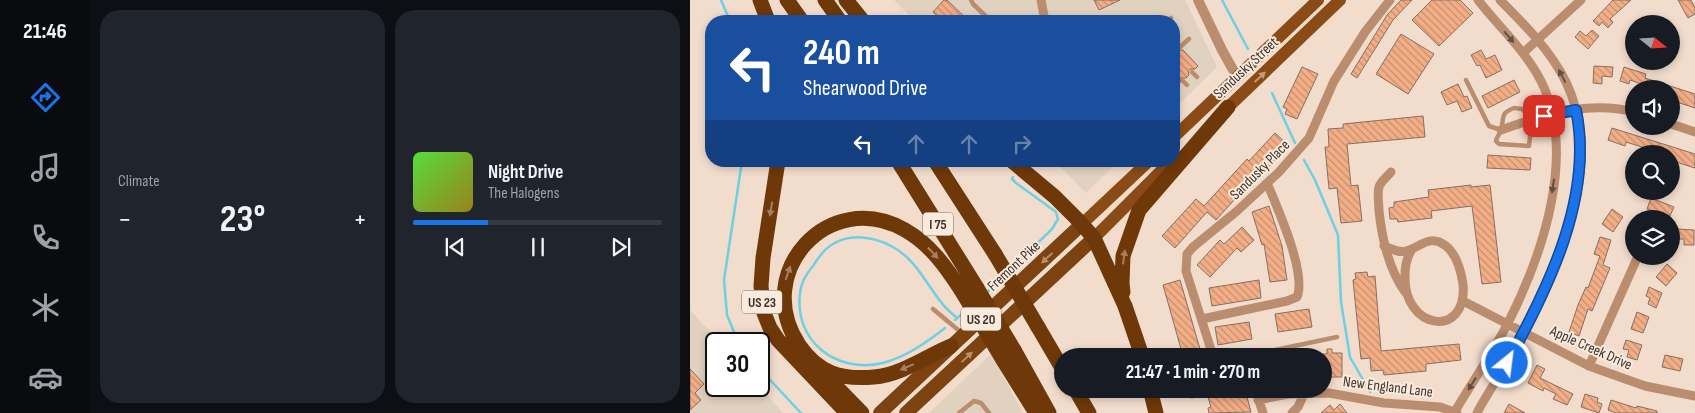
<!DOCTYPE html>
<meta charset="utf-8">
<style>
:root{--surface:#171b24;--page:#20242c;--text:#f1f3f6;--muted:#9ea1a6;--line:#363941;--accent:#1a73e8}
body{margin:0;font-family:"Sofia Sans Condensed",sans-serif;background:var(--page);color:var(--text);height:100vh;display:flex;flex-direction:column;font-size:19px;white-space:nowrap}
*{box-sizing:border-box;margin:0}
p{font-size:16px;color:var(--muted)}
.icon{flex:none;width:28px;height:28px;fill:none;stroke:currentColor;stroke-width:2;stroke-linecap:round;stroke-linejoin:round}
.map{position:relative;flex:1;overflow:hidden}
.side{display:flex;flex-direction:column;gap:10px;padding:10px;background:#0d0f14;width:600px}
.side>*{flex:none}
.top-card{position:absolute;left:15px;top:15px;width:475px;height:152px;border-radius:20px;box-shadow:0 2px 8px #0003;background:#1a4fa0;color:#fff;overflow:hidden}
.needle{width:32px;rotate:108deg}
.buttons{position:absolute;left:935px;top:15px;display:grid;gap:10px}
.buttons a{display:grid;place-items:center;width:55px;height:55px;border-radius:50%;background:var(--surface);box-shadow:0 2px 8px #0003;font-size:25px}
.speed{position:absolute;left:15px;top:332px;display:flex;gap:10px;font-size:25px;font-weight:700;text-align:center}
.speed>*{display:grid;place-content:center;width:65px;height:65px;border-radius:50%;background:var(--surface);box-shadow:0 2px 8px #0003;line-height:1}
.speed .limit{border:2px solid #111;border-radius:8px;background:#fff;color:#111}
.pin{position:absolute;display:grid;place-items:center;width:42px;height:42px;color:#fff;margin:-21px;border-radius:10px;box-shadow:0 2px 8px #0006}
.me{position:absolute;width:55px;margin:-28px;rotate:29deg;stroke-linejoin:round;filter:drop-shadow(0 0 4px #0008)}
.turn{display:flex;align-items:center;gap:18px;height:105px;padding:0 15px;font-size:22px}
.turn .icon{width:65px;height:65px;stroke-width:2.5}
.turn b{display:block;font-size:35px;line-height:42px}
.lanes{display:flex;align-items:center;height:48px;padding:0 15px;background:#0003;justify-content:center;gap:25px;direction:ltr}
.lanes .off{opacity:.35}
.big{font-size:38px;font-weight:700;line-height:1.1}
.side .card{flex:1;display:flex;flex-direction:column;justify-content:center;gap:8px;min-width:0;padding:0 18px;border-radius:20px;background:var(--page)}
.song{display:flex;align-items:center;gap:15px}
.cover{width:60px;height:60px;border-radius:8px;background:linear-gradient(135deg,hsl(110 70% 55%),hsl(50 70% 35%))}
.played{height:5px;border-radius:2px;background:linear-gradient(90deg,var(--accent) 30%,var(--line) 30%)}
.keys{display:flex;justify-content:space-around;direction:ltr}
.heat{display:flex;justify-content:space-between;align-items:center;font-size:28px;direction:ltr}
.side .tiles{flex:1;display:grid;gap:10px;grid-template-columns:repeat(2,1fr)}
.trip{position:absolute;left:364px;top:348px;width:278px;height:50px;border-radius:25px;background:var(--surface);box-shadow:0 2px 8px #0003;font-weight:700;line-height:50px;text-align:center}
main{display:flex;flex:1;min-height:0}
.menu{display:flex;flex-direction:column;width:90px;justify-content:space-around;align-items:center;background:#090b0e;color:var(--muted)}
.menu .icon{width:35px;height:35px}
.menu .on{color:var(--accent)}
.menu b{font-size:22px;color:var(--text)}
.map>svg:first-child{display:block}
</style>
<main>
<nav class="menu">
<b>21:46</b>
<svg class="icon on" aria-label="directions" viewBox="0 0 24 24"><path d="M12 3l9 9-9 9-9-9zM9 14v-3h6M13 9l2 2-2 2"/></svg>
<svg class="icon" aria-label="music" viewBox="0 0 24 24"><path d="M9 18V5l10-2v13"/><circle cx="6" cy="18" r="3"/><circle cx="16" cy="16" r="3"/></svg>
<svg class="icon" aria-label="phone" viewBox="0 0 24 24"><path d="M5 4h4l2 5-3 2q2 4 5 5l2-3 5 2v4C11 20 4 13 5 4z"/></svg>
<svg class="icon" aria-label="climate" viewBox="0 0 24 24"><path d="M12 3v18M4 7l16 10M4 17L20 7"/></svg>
<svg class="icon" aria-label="car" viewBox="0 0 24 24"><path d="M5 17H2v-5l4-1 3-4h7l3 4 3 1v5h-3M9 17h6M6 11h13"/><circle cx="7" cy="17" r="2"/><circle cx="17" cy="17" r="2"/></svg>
</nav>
<section class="side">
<div class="tiles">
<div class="card"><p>Climate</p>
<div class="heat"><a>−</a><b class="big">23°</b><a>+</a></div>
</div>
<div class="card">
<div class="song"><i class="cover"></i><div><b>Night Drive</b><p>The Halogens</p></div></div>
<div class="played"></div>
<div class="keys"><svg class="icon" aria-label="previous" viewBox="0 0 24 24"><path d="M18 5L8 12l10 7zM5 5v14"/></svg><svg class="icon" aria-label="pause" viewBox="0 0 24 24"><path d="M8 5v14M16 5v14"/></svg><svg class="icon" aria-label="next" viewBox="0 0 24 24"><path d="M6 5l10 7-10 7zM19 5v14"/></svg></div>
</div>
</div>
</section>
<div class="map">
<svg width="1005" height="413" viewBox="0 0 1005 413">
<defs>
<pattern id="building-back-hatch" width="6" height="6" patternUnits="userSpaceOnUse" patternTransform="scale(1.25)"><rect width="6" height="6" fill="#f3ae86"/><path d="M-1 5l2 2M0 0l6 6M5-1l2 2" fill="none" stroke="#c68e6e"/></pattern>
</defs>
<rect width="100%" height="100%" fill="#f2dccc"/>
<path fill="#e1d1bf" d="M 204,0 L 495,0 L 527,67 L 484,109 L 484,21 L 225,21 Z
M 364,161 L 429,161 L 396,193 Z
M 0,310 L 31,344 L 26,344 L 26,386 L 69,386 L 93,413 L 0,413 Z
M 301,354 L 333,413 L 239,413 Z"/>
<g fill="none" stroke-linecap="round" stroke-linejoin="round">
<path stroke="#6dd0e4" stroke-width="2.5" d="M 31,0 L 40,21
M 532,0 L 558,49
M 582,93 L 605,143
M 614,160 L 625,180 L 648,235 L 651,302 L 660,357 L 680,392
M 321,269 L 362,229 L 368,219 L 366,212 L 326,183 L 322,179 L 323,177
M 296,293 L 312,278
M 265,320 L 277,310
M 255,328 C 237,342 216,357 193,363 C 147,374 104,342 110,293 C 111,282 116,274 123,266 C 128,258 135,248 143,244 C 161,233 184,237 201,246 C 225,258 235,282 251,302 C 255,308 261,313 267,318
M 49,344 L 37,315 L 34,280 L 52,161
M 69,368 L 111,413"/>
</g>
<path fill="url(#building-back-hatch)" stroke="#857064" d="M 254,0 L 257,0 L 279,21 L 253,21 L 243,12 Z
M 404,0 L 430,0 L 409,10 Z
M 711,0 L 722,0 L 703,20 L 667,78 L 661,74 L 697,15 Z
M 742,0 L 770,0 L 783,13 L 749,46 L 722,20 Z
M 923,0 L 941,0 L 920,19 L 923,22 L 918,28 L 912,22 L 909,26 L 903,21 Z
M 988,0 L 1001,0 L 1005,8 L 1005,14 L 998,18 Z
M 902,30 L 909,36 L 898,49 L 885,37 L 890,31 L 896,36 Z
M 711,34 L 744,54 L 718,94 L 686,74 Z
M 484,41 L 487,44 L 486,47 L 487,50 L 493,50 L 508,66 L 505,69 L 500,69 L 498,71 L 499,75 L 496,78 L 491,78 L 490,83 L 484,89 Z
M 791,50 L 796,59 L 805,55 L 812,70 L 796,78 L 790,65 L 787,66 L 781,55 Z
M 904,66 L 923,67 L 922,77 L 912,76 L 912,84 L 903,83 Z
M 612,67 L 628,74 L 607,119 L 595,114 L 597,109 L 593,107 Z
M 934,67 L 956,74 L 955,78 L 1005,94 L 1005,108 L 981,100 L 981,89 L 960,89 L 960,87 L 940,80 L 939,84 L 930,81 Z
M 824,80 L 830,92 L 798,108 L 792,96 Z
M 768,84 L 774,97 L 777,96 L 782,108 L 772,112 L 767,101 L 757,105 L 751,92 Z
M 733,116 L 735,137 L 657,144 L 661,186 L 668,185 L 672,221 L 651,223 L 647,188 L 639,189 L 635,147 L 639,147 L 638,129 L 653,128 L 653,124 Z
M 922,128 L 1005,154 L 1005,168 L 986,162 L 981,172 L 981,154 L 968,154 L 968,152 L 936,142 L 935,146 L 918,140 Z
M 585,133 L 598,145 L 576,170 L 573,168 L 526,220 L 517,212 L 485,248 L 472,236 L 506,199 L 514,206 L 557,159 L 559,161 Z
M 798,155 L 841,158 L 840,170 L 797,168 Z
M 781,185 L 781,187 L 800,185 L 811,282 L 792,284 L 782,206 L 741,211 L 742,218 L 708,222 L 707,219 L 700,219 L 699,208 L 704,207 L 704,202 L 739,197 L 738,190 Z
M 961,198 L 984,207 L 979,218 L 957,209 Z
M 579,206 L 592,246 L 597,280 L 580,282 L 574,244 L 572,245 L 562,212 Z
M 922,209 L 933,217 L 923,232 L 912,224 Z
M 552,227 L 564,240 L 551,252 L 547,248 L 520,277 L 507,265 L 530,240 L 534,244 Z
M 987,229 L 1004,230 L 1004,245 L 994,245 L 994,239 L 987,239 Z
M 910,237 L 921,240 L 913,265 L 920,268 L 902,311 L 898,309 L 889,336 L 879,332 L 888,305 L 896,287 L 898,288 L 910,256 L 904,254 Z
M 977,264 L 987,273 L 976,286 L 966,277 Z
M 677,272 L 678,277 L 685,276 L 691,351 L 769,344 L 771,360 L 736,364 L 736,371 L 694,375 L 693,370 L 681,371 L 680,358 L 671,359 L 663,280 L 666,279 L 665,273 Z
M 490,280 L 512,356 L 493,356 L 473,285 Z
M 569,280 L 571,298 L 522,306 L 519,288 Z
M 959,287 L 972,293 L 966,308 L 958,304 L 960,298 L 956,296 Z
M 619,309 L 622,327 L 588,332 L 585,314 Z
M 947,312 L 959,317 L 953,333 L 941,329 Z
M 559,322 L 562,339 L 528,345 L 525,327 Z
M 936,340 L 952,345 L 947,360 L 937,357 L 939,350 L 933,349 Z
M 637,349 L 642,349 L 642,353 L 652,353 L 652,377 L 632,377 L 632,354 L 637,354 Z
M 975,355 L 993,359 L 990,371 L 972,367 Z
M 847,365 L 855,369 L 850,378 L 883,394 L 877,405 L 863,399 L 866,394 L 854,388 L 853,391 L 838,383 Z
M 0,369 L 14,384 L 5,393 L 11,400 L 0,410 Z
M 551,389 L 553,398 L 557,397 L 561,412 L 519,413 L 518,408 L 521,407 L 518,397 Z
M 895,394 L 908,398 L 907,402 L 912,404 L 909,413 L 891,407 Z
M 921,400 L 946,408 L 947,406 L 967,411 L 967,413 L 926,413 L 918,410 Z
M 650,404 L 657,413 L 631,413 L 640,405 L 644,410 Z
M 819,404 L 835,413 L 814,413 Z"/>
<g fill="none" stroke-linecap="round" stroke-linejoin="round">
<path stroke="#bb8d6f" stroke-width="4.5" d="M 281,0 L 283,4 L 301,21
M 477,21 L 481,18
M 490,47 L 499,39
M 502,72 L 507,77
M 776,80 L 799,126 L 811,130
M 493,81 L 497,85
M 824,108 L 832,109 L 842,119 L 839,146 L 809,144 L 806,141 C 807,136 810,134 811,129 C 815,117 809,114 824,108 Z
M 243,309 L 273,334
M 557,356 L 647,337
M 269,413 L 284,401 L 291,403 L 299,413"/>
<path stroke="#bb8d6f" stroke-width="9" d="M 351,0 L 355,21
M 833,53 L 891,0
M 981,124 L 1005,132
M 811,130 C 853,115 899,100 944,112
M 701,172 C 697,177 691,181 689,187 C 687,194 689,203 689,211 C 692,239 698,268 715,292
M 694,246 C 702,249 708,253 716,251 C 730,248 739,233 756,246 C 766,254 771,271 773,284 C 778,339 713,331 715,275 C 715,266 717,257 722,249
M 773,301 L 899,366 L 955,386 L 1005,396
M 512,319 L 597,301 L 607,297 C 617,273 587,207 577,183
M 523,356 L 496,271 L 497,254 L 503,247 L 547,211 L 589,172 L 619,138 L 644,81 L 675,32 L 700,0
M 554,356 L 557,356
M 899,366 L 948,256
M 565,389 L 573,413
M 502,394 L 520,389
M 568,400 L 598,394 L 639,393 L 694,403 L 750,407 L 767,413
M 602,413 L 608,407 L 614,394
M 764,413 C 782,382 803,353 819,321 C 853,253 887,154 851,81 C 835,50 809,27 788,0
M 787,413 C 796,395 808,379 818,361 C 852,301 897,207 891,137 C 889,118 884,99 876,82 C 861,51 834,24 810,0"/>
<path stroke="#bb8d6f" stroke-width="10" d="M 508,0 L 532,50 L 547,77"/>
<path stroke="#8a4b16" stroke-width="12" d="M 531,114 L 650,0
M 484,137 L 628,0
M 392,224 L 459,161
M 404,238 L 481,161"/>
<path stroke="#7c4210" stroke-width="14" d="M 190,413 L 392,224
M 216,413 L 404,238"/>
<path stroke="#6e3809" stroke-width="15" d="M 70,0 L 78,21
M 97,0 L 112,21
M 135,0 L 150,21
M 156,0 L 173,21
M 88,161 L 73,258 L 71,286 L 74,313 L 80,328 L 88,340 L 157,413
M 208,161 L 287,288
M 245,161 L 305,254
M 322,161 L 365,197 L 389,221 L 404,238 L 435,306 L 452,356
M 433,292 L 432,283 L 433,256 L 449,210 L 538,107
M 348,327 L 372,368
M 261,346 C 237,356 211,375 184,377 C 151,380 128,373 109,345 C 61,272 139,187 215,230 C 240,244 256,267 271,290
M 324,350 L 359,413
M 313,360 L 346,413
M 131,371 L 172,413
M 385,389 L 399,413
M 460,389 L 466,413"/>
<path stroke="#6e3809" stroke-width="15" d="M 305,254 L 348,327
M 287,288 L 324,350
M 271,290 L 313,360"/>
</g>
<defs><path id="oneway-solid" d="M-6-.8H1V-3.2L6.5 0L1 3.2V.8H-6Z" transform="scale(1.25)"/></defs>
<g fill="#634f42">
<use href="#oneway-solid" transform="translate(819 37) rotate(49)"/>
<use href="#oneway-solid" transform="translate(872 76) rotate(-118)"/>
<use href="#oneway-solid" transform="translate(863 186) rotate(98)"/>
<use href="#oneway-solid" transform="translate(782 384) rotate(122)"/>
</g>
<use fill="#c39a7a" href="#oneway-solid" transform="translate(570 77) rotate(-43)"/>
<g fill="#a77f5e">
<use href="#oneway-solid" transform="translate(81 209) rotate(99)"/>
<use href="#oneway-solid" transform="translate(243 253) rotate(47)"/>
<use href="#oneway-solid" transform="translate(434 257) rotate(-82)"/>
<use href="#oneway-solid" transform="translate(98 273) rotate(-71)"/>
<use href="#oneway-solid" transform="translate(217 367) rotate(157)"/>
</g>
<g fill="#b68e6c">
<use href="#oneway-solid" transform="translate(357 258) rotate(137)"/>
<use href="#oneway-solid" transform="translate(277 357) rotate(-43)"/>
</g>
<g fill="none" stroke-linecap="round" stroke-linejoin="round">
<defs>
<path id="route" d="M 817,363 C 858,289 904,196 886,110 L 854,116"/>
</defs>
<use href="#route" stroke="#114b97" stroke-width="12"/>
<use href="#route" stroke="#1a73e8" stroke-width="9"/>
</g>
<g text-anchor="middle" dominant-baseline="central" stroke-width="4" stroke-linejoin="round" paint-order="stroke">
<g fill="#fceadd" stroke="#766b63" stroke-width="1">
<rect x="233" y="212.5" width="30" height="23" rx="4"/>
<rect x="52" y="290.5" width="40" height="23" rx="4"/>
<rect x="271" y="307.5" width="40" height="23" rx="4"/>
</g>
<g font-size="14" font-weight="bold" fill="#3d352f">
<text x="248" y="224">I 75</text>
<text x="72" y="302">US 23</text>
<text x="291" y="319">US 20</text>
</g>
<g font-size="15" fill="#3d352f" stroke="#fceadd">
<text transform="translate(556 68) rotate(-43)">Sandusky Street</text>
<text transform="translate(570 170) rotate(-45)">Sandusky Place</text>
<text transform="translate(324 266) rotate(-43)">Fremont Pike</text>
<text transform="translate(901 348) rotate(24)">Apple Creek Drive</text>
<text transform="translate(698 387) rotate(7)">New England Lane</text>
</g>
</g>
</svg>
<div class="buttons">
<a><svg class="needle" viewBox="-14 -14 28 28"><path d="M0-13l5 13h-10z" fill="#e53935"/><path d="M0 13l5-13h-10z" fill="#9ea1a6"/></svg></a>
<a><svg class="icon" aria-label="sound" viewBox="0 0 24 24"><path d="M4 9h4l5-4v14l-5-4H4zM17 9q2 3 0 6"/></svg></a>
<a><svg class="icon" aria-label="search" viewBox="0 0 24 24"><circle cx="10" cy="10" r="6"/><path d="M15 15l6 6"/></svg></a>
<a><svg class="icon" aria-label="layers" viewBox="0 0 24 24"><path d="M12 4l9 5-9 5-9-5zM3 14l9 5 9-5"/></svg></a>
</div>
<div class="speed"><div class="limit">30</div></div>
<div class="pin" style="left:854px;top:116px;background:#d93025"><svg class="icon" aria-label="arrive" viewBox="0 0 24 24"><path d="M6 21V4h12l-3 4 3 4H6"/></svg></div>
<svg class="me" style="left:817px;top:363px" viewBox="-20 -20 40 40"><circle r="17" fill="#1a73e8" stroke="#fff" stroke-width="3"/><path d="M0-11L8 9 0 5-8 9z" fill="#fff"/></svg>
<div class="trip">21:47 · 1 min · 270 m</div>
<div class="top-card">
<div class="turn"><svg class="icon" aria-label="left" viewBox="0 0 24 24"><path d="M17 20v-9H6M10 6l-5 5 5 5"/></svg><div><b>240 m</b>Shearwood Drive</div></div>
<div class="lanes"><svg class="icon" aria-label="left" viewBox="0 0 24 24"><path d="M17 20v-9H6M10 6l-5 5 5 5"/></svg><svg class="icon off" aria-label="ahead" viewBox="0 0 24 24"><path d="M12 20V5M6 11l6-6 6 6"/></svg><svg class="icon off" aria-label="ahead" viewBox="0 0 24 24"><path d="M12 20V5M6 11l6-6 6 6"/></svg><svg class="icon off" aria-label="right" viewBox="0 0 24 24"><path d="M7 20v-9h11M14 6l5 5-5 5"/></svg></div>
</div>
</div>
</main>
